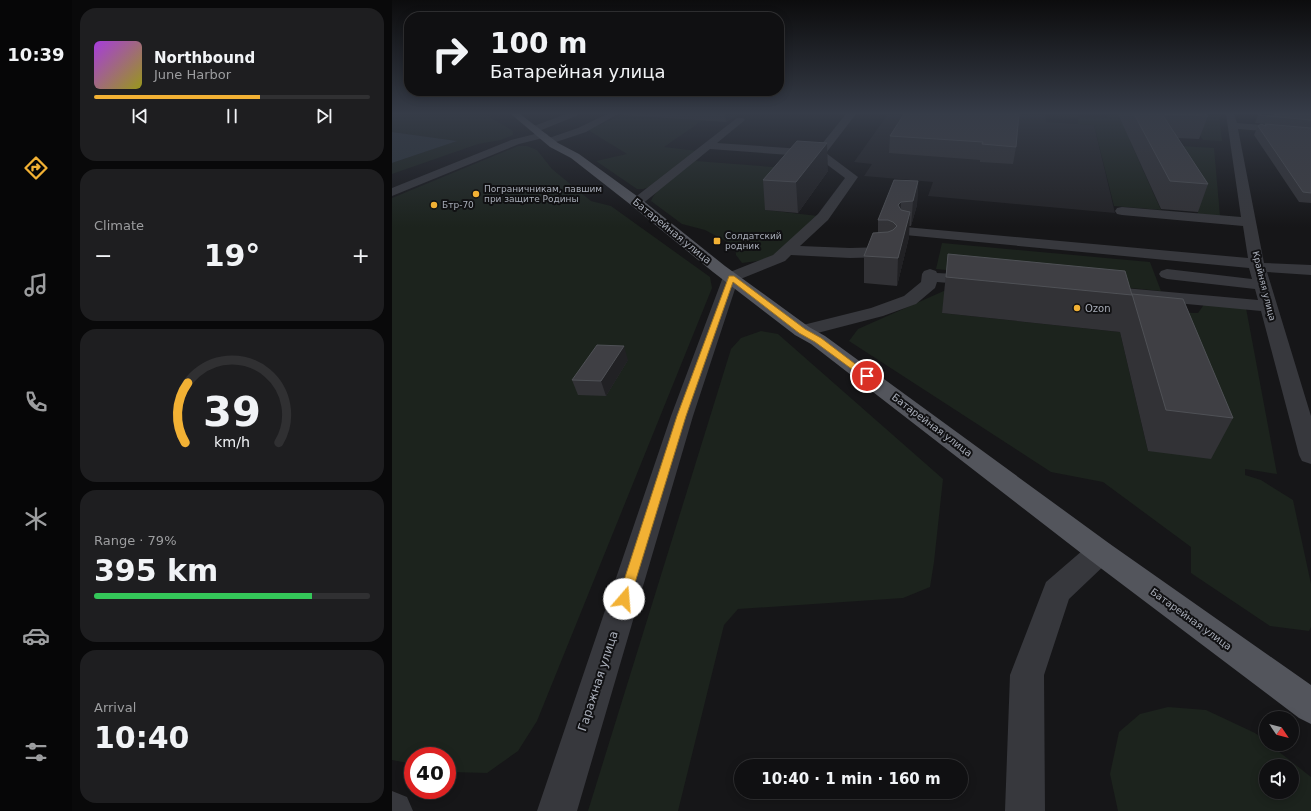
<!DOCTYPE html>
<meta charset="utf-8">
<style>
:root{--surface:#101012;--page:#1e1e20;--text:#f1f3f6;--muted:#9c9d9f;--line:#303032;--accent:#f2b134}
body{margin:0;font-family:"DejaVu Sans",sans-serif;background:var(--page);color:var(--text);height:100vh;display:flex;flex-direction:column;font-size:15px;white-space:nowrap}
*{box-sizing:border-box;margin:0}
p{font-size:13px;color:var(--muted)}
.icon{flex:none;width:22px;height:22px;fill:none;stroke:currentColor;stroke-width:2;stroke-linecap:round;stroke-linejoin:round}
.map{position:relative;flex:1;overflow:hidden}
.side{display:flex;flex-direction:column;gap:8px;padding:8px;background:#09090a;width:320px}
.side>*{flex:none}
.hud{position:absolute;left:12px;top:12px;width:380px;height:84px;border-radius:16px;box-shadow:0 2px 10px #0003,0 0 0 1px var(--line);background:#101012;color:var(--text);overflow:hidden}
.needle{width:26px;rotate:125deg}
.fabs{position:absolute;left:867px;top:711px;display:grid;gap:8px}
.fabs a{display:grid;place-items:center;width:40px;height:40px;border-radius:50%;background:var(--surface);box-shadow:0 2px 10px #0003,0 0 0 1px var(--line);font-size:20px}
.speed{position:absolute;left:12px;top:747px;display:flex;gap:8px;font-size:20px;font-weight:700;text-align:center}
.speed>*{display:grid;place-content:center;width:52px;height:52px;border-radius:50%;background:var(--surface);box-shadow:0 2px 10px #0003,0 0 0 1px var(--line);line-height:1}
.speed .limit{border:6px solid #d22;background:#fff;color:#111}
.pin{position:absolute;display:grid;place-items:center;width:34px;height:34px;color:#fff;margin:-17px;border:2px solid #fff;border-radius:50%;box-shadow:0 1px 4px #0007}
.me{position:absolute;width:44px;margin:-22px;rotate:18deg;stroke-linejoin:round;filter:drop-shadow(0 0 3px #0008)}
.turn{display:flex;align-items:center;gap:14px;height:84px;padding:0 20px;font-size:18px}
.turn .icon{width:52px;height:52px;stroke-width:2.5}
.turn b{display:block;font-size:28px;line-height:34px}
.big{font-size:30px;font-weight:800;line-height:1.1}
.side .tile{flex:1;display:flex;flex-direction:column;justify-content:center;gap:6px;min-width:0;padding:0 14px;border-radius:16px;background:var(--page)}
.side .dial{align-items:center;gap:0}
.dial svg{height:104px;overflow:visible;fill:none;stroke:var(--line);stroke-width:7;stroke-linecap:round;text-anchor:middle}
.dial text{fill:var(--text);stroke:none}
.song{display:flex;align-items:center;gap:12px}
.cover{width:48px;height:48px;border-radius:6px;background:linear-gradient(135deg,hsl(280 70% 55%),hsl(60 70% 35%))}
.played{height:4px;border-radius:2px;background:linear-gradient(90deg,var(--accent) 60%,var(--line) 60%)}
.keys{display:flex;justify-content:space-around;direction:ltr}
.heat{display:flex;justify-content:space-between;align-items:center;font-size:22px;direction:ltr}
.charge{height:6px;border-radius:3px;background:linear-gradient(90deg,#34c759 79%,var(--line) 0)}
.trip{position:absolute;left:342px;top:759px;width:234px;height:40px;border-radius:20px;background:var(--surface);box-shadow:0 2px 10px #0003,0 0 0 1px var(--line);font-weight:800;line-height:40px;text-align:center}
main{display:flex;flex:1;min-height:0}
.dock{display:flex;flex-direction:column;width:72px;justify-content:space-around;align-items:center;background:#060607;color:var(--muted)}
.dock .icon{width:28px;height:28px}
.dock .selected{color:var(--accent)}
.dock b{font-size:18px;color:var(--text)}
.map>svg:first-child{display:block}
</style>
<main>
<nav class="dock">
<b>10:39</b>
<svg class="icon selected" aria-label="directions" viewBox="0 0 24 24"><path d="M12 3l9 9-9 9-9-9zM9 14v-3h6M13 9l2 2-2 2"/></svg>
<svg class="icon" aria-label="music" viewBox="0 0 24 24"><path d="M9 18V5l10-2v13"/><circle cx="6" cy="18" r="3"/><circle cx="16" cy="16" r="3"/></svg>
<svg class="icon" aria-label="phone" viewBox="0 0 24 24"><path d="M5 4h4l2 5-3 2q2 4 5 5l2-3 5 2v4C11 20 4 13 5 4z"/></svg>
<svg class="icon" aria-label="climate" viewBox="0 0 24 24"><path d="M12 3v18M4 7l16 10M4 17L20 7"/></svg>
<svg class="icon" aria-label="car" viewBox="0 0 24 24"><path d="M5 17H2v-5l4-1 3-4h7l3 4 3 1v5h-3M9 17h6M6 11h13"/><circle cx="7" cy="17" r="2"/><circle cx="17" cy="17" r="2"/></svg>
<svg class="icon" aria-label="filters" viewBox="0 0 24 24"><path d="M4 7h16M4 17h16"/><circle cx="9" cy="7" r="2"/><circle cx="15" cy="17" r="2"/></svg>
</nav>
<section class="side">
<div class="tile">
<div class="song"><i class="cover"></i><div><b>Northbound</b><p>June Harbor</p></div></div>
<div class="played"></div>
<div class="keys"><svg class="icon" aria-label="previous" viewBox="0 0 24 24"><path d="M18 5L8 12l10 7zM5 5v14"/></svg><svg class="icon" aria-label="pause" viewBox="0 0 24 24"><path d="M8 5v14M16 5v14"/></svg><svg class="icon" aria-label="next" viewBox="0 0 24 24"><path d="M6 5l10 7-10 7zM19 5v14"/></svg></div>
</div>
<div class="tile"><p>Climate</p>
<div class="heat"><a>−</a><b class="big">19°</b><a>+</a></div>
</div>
<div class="tile dial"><svg viewBox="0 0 100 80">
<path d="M14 69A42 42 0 1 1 86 69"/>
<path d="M14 69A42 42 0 0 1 16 23" stroke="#f2b134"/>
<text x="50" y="56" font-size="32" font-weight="700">39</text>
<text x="50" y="72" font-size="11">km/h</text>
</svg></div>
<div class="tile"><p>Range · 79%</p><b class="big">395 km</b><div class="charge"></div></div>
<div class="tile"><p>Arrival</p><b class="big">10:40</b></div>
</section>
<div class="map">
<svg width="919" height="811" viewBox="0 0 919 811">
<rect width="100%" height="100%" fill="#161618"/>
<path fill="#222225" d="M 496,114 L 653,114 L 654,122 L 702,125 L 723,213 L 536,196 L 541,182 L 472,176 L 480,164 L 462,162 Z"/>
<path fill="#1c231d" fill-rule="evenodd" d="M 0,114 L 93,114 L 121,131 L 121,135 L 109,140 L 86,144 L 0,174 L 0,163 L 64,141 L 0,132 Z
M 660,114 L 685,114 L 686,117 L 716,118 L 715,114 L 743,114 L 787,146 L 822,148 L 828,216 L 805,215 L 806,212 L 766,143 L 738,141 L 769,210 L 722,206 L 702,125 L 686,124 L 686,117 L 666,116 Z
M 792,114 L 827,114 L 830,141 L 811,140 Z
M 230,115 L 311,120 L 272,147 L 314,152 L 304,161 L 407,169 L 374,210 L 426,216 C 409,232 390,256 366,261 C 361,262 355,262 350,263 L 344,255 L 343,246 L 313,230 L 290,224 L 259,201 C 263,191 269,188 277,182 L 251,189 L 245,189 L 204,161 L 235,154 L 196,130 Z
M 126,146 L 135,146 L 145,150 L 160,169 L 199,201 L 219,206 L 318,277 L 320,288 L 145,721 L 126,751 L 95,773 L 59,772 L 55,771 L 55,756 L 21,756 L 21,764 L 0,760 L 0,198 Z
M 550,243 L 758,262 L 769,291 L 544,269 Z
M 554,290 L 550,313 L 728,332 L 756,451 L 773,312 L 806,313 L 813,303 L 854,308 L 885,474 L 853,469 L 853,475 L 869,480 L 901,500 L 919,584 L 919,627 L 917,631 L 878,626 L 799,573 L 799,547 L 711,482 L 659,472 L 457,341 L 466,329 Z
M 369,331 L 386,334 L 551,479 L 542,562 L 538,587 L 511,598 L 346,609 L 332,625 L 286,811 L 196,811 L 339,349 L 349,338 Z
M 776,707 L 814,710 L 863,733 L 874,741 L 874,744 L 877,744 L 919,777 L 919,811 L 726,811 L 718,774 L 727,732 L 748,714 ZM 874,766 L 900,766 L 900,792 L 874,792 Z"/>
<path fill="#2c353c" d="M 0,132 L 65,141 L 0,163 Z"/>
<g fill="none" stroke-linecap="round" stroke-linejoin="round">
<path fill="#37383d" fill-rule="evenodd" d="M 174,114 L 186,114 L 184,116 L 147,131 L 139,131 L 138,129 L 139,127 Z
M 215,114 L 226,114 L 194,132 L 158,144 L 153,141 L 154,139 L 186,128 Z
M 454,114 L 464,114 L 434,153 L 466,177 L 436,220 L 408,246 L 458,248 L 494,247 L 499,249 L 502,252 L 499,255 L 494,257 L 458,258 L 399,255 L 393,261 L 346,280 L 301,416 L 185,811 L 145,811 L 279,416 L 331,277 L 333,274 L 381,255 L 426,214 L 453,178 L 425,157 L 318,149 L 249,205 L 239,205 L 237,202 L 345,118 L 351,118 L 353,120 L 325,143 L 425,150 Z
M 834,114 L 842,114 L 845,123 L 919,129 L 919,135 L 846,129 L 872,263 L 919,265 L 919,275 L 875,272 L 919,416 L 919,464 L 910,461 L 907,455 L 869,311 L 710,296 L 704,295 L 701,291 L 704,287 L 710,286 L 866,300 L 863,289 L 775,279 L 769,277 L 767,274 L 769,271 L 775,269 L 860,279 L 857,268 L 513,235 L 508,234 L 506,231 L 508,228 L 513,227 L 856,258 L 851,226 L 730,215 L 725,214 L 723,211 L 725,208 L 730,207 L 849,217 Z
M 151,132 L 156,135 L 155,137 L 127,144 L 0,196 L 0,188 L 119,140 Z
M 538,269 L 544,271 L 545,273 L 582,275 L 588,276 L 590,280 L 588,284 L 582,285 L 545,282 L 543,288 L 524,304 L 491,316 L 410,337 L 403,335 L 401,331 L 403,327 L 479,308 L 512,296 L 529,282 L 530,274 L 532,271 Z
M 708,540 L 718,544 L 722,552 L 718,560 L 677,599 L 652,675 L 653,811 L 613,811 L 618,675 L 654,582 L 698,544 Z
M 0,791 L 15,797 L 21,811 L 0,811 Z"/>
<path fill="#53555c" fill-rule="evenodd" d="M 119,114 L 128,114 L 166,143 L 187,154 L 249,199 L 333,266 L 417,327 L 433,336 L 718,544 L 919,685 L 919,724 L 907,718 L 698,560 L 419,344 L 403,335 L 321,272 L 239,205 L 179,158 L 158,147 Z"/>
</g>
<path fill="#323236" d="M 230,114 L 346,114 L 334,122 L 230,115 Z
M 512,114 L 624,147 L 621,164 L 588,162 L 588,160 L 497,153 L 498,136 Z
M 726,114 L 813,114 L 816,116 L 807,139 L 786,138 L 816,184 L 806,212 L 769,209 Z
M 879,114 L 919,114 L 919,128 L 863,123 L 866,115 L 880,116 Z
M 873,124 L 919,128 L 919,203 L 907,202 L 862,135 L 866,126 L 872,126 Z
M 436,171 L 406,213 L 373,210 L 371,180 Z
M 526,181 L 525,205 L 519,226 L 517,226 L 517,237 L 505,286 L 472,283 L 472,256 L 486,232 L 486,220 Z
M 556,254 L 740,294 L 841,418 L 819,459 L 756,451 L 728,332 L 550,313 Z
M 236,360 L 214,396 L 186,395 L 180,380 Z"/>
<path fill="#212124" d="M 333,114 L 346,114 L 334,122 Z
M 435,143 L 436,171 L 406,213 L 404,182 Z
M 526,181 L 525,205 L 519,226 L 521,201 Z
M 509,202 L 508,227 L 506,205 Z
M 518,212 L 517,237 L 505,286 L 506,258 Z
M 232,346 L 236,360 L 214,396 L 209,381 Z"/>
<path fill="#3f3f44" stroke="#4f5156" d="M 512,114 L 627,114 L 624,147 L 590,144 L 591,142 L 498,136 Z
M 742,114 L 813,114 L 816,116 L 770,114 L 816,184 L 778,181 Z
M 883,114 L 919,114 L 919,120 L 866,115 L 885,116 Z
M 869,124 L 874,126 L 873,124 L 919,128 L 919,193 L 911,192 L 866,126 Z
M 405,141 L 435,143 L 404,182 L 371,180 Z
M 502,180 L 526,181 L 521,201 L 509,202 L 506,205 L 509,210 L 518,212 L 506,258 L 472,256 L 481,233 L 496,232 L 501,230 L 505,226 L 501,222 L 496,220 L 486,220 Z
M 556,254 L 733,271 L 740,295 L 554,277 Z
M 740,294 L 791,299 L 841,418 L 774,410 Z
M 205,345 L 232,346 L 209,381 L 180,380 Z"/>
<linearGradient id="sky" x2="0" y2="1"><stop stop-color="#0c0c0d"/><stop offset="0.5" stop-color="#363c48"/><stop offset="1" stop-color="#363c48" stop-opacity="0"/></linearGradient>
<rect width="919" height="227" fill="url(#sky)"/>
<path fill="#f2b134" stroke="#9d7322" d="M 337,276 L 342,276 L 413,329 L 429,338 L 479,376 L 478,378 L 472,378 L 423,342 L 407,333 L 341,282 L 294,416 L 238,599 L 236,603 L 232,604 L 228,603 L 226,599 L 285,416 Z"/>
<g fill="#f2b134" stroke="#111113" stroke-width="1.5">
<circle cx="84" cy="194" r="4"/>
<circle cx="42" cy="205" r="4"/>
<rect x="321" y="237" width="8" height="8" rx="2"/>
<circle cx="685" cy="308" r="4"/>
</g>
<g text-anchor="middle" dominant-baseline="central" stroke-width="4" stroke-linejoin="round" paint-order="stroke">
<g font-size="9" fill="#a8adb8" stroke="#111113" text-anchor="start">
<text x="92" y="189">Пограничникам, павшим<tspan x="92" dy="10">при защите Родины</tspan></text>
<text x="50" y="205">Бтр-70</text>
<text x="333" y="236">Солдатский<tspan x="333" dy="10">родник</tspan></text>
</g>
<g font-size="9" fill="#a8adb8" stroke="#111113">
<text transform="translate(872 286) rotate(76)">Крайняя улица</text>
</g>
<g font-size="10" fill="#a8adb8" stroke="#111113">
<text transform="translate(280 231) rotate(39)">Батарейная улица</text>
<text transform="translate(540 425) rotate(37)">Батарейная улица</text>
<text transform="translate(799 619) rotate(36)">Батарейная улица</text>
</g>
<g font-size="10" fill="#a8adb8" stroke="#111113" text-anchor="start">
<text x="693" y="308">Ozon</text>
</g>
<g font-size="12" fill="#a8adb8" stroke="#111113">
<text transform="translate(206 681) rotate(-72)">Гаражная улица</text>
</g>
</g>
</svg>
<div class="fabs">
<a><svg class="needle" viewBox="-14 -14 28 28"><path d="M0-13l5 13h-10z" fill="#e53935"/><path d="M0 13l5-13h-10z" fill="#9c9d9f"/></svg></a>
<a><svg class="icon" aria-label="sound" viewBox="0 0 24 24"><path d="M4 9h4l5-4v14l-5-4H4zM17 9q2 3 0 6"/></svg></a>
</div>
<div class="speed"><div class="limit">40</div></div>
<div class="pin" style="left:475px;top:376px;background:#d93025"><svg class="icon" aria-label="arrive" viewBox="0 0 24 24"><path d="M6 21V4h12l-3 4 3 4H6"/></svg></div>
<svg class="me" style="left:232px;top:599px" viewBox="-20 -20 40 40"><circle r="19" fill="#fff"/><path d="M0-13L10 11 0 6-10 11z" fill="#f2b134"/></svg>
<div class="trip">10:40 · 1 min · 160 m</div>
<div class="hud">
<div class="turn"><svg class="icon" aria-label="right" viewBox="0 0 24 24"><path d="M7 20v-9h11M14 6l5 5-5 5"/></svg><div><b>100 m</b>Батарейная улица</div></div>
</div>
</div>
</main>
